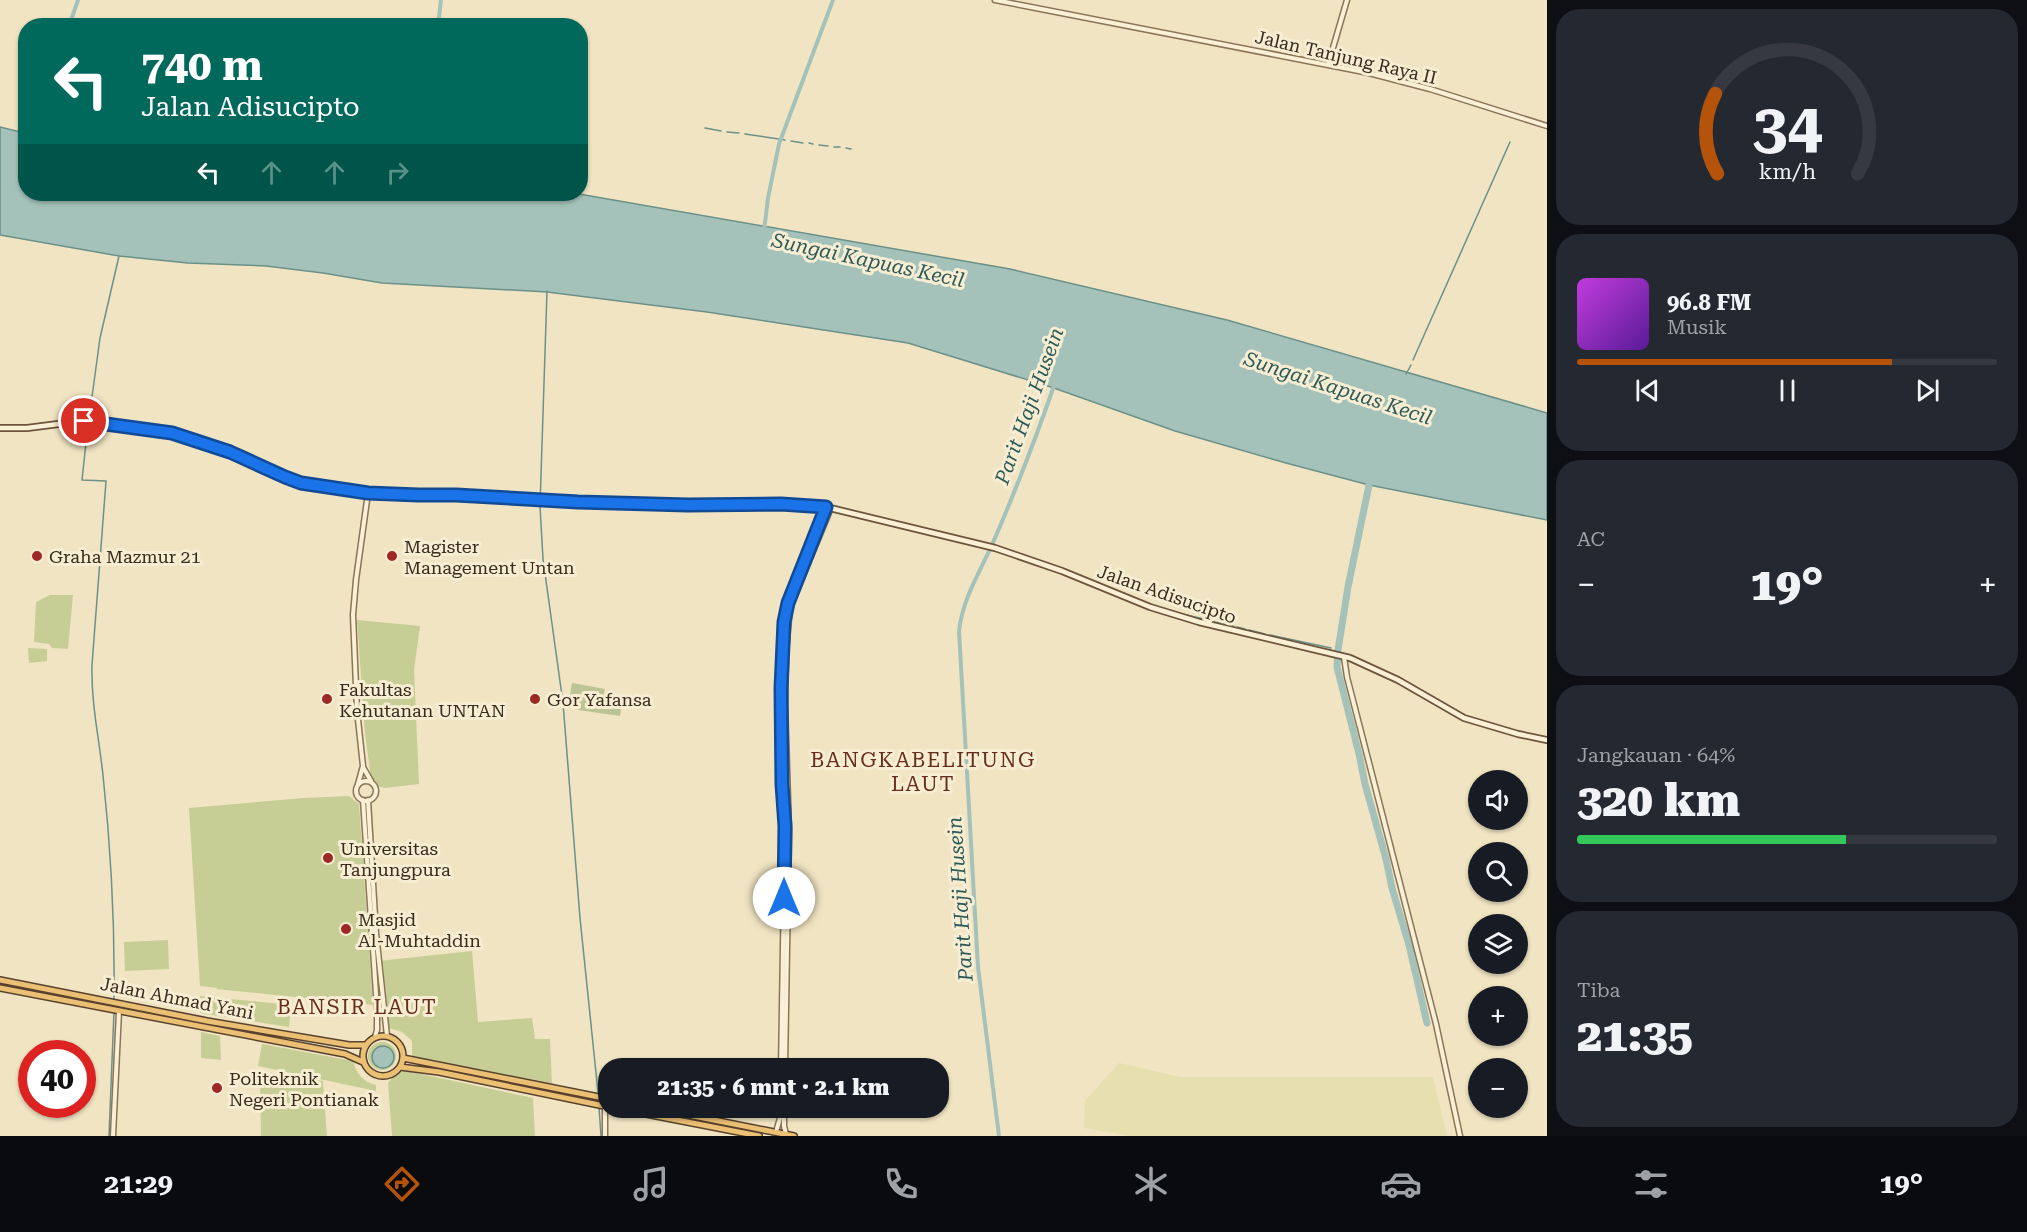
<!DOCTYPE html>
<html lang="id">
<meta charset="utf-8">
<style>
:root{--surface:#171b24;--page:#242831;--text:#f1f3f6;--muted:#9ea1a6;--line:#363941;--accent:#b45309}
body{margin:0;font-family:"Roboto Serif",serif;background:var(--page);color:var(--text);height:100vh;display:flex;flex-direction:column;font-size:22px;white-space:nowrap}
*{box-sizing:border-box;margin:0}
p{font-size:20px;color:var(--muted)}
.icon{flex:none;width:33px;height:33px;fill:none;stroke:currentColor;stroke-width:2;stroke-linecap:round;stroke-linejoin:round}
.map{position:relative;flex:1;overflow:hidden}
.details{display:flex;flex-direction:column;gap:9px;padding:9px;background:#0d0f14;width:480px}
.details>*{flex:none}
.banner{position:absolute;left:18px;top:18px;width:570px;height:183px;border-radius:24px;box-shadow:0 2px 4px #0004;background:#00695c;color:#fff;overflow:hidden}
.tools{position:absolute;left:1468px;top:770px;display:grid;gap:12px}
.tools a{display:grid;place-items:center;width:60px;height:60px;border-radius:50%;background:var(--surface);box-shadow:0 2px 4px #0004;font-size:30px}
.speed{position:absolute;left:18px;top:1040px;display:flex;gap:12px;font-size:30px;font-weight:700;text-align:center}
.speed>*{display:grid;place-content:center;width:78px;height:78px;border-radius:50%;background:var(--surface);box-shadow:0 2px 4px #0004;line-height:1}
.speed .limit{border:9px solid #d22;background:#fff;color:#111}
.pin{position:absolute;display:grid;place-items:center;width:51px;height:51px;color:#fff;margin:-26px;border:3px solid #fff;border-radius:50%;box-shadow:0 2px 6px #0007}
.me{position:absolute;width:66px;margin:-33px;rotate:0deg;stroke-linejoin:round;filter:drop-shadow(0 0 4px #0008)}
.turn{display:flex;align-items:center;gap:21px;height:126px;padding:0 24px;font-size:27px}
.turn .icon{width:78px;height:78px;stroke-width:2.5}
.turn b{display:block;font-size:42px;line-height:51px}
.lanes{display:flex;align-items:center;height:57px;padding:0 24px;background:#0003;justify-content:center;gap:30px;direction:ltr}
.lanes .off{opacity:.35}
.big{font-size:45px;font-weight:800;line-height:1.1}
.details .widget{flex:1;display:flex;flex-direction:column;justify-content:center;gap:9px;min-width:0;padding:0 21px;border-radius:24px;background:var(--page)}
.details .dial{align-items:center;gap:0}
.dial svg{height:156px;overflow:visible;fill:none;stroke:var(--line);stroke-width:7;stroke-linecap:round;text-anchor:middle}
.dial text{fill:var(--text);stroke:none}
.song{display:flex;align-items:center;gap:18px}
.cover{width:72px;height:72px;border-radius:9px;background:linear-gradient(135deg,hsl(290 70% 55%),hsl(270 70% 35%))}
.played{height:6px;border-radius:3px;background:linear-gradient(90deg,var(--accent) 75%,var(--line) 75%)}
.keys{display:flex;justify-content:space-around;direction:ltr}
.heat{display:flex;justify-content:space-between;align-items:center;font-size:33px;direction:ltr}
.charge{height:9px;border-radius:4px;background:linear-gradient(90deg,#34c759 64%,var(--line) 0)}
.trip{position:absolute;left:598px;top:1058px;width:351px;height:60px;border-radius:24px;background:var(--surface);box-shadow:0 2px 4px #0004;font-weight:800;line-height:60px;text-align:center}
.tab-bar{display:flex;height:96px;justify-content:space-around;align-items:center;background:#090b0e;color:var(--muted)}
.tab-bar .icon{width:42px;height:42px}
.tab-bar .selected{color:var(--accent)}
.tab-bar b{font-size:27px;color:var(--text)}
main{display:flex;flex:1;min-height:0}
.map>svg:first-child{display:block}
</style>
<main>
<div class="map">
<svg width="1547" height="1136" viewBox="0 0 1547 1136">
<rect width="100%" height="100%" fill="#f0e4c2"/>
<path fill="#e6dfaf" d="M 1119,1063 L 1180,1077 L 1433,1077 L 1447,1136 L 1130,1136 L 1084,1128 L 1085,1101 Z"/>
<path fill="#c6ce95" d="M 50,595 L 73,595 L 68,649 L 52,648 L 49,644 L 34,642 L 36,602 Z
M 357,620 L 420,626 L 414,670 L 419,784 L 385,788 L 377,786 L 371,778 L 365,733 Z
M 28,648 L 47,649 L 47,661 L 29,663 Z
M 349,796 L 359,804 L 373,1005 L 216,989 L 218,988 L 200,986 L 189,808 L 304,798 Z
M 168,940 L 169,969 L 125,971 L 124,942 Z
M 472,951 L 478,1022 L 532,1018 L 535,1039 L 550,1039 L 552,1085 L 412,1057 L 412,1041 L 402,1032 L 389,1028 L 383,965 L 379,961 Z
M 200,996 L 291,1005 L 289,1027 L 200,1013 Z
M 201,1032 L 220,1036 L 221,1060 L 201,1058 Z
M368 1056a14 14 0 1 1 28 0a14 14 0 1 1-28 0Z
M 262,1044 L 353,1061 C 356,1073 363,1082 376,1085 L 376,1091 L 258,1066 Z
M 407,1069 L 407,1071 L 533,1098 L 535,1136 L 392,1136 L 388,1083 L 397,1072 Z
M 260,1073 L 323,1081 L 327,1136 L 261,1136 Z"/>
<path fill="#bcc395" d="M 572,683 L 605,689 L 603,699 L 622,702 L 620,716 L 578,710 L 579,698 L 570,696 Z"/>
<path fill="#a5c2ba" stroke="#6b9189" stroke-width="1.5" d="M 0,127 L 25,133 L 26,194 L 579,194 L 1010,269 L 1227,320 L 1547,413 L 1547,520 L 1369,485 L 1286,463 L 1175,431 L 1051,387 L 908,343 L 707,312 L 547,292 L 382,283 L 323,273 L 266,266 L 188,263 L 119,256 L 0,235 Z
M372 1057a11 11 0 1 1 22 0a11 11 0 1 1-22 0Z"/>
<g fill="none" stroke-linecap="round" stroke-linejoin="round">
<path stroke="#6b9189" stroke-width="1.5" d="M 705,128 L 721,131
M 727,132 L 739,133
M 745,134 L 785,140
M 791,141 L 803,143
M 809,143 L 813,144
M 819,145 L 828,146
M 834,147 L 840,147
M 846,148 L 851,149
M 547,291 L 540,506 L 543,559 L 563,703 L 580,918 L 599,1102
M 1413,360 L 1510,142
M 1406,374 L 1411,365
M 89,419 L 100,338 L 119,256
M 88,424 L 82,480 L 106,481 L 92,665 C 91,703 99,738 103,775 C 111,850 115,925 114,1000
M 1173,612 L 1204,619
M 1208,620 L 1210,621
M 1214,622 L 1224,624
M 1230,626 L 1233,626
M 1237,627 L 1245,629
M 1249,630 L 1265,634
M 1270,635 L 1331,648
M 1337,650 L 1338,650
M 599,1107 L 601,1136
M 109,1136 L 114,1011"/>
<path stroke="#a5c2ba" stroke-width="4" d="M 69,26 L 78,0
M 438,26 L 441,0
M 764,231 L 768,198 L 779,144 L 833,0
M 999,1136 L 978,967 L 959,631 C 963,596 982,569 995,538 C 1017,487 1037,435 1055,383"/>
<path stroke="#a5c2ba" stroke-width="7" d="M 1369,485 L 1348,587 L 1338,650 L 1337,667 L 1359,754 L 1365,784 L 1386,859 L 1392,888 L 1409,945 L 1427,1023"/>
<defs>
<path id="tertiary" d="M 995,0 L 1369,73 L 1430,89 L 1547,126
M 1328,65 L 1347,0
M 1344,657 L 1347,677 L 1436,1024 L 1460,1136
M 363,767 L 371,781
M356 791a10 10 0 1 1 20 0a10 10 0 1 1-20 0Z
M 358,784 L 363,766 L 357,710 L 353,615 L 356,580 L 368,493
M 363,800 L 377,1009 L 377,1030 L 375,1037
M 368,800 L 376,933 L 387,1036
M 781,1068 L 785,826 L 782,784 L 781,665 L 784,622 L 788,603 L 826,507
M 785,1068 L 789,832 L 785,704 L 786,652 L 790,607 L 831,508
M 605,1106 L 605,1136
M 784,1107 L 784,1126 L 786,1134
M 776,1132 L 780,1118 L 780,1107
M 113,1136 L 119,1011"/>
<path id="secondary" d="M 0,428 L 27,428 L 82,421 L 159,430 L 184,436 L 230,452 L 285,477 L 301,483 L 368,493 L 456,495 L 578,502 L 688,505 L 781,504 L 826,507 L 995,548 L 1062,571 L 1150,607 L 1199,622 L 1350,658 L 1398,680 L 1464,718 L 1518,734 L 1547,740"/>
<path id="trunk" d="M 0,980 L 207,1021 L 349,1045 L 365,1045
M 0,988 L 345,1054 L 363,1062
M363 1056a20 20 0 1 1 40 0a20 20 0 1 1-40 0Z
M 403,1058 L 609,1099
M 400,1067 L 439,1072 L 609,1107
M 610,1107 L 759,1136
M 648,1107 L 794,1136"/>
</defs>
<use href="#tertiary" stroke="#8a7558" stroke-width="7"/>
<use href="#secondary" stroke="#6c553c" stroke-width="8"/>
<use href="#trunk" stroke="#58422d" stroke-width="8"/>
<use href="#tertiary" stroke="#faf0d6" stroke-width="4"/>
<use href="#secondary" stroke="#faf0d6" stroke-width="4.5"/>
<use href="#trunk" stroke="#ebc074" stroke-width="5"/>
</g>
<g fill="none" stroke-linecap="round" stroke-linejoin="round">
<defs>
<path id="route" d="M 84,421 L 172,433 L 230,452 L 285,477 L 301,483 L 368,493 L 418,495 L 456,495 L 578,502 L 688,505 L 781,504 L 826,507 L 788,603 L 784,622 L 781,688 L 782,784 L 785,826 L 784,898"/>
</defs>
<use href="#route" stroke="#114b97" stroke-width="15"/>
<use href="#route" stroke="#1a73e8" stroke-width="10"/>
</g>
<g fill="#9c2926" stroke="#f7edd2" stroke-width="2">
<circle cx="37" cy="556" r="6"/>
<circle cx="392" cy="556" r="6"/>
<circle cx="327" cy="699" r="6"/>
<circle cx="535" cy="699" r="6"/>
<circle cx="328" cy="858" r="6"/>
<circle cx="346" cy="929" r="6"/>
<circle cx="217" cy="1088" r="6"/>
</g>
<g text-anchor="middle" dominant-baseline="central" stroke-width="6" stroke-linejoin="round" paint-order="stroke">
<g font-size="18" fill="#3a2c1d" stroke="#f7edd2">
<text transform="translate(1346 57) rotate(13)">Jalan Tanjung Raya II</text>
<text transform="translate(1167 594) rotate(19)">Jalan Adisucipto</text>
<text transform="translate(177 998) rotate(11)">Jalan Ahmad Yani</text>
</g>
<g font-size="18" fill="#3a2c1d" stroke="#f7edd2" text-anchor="start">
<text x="404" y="546">Magister<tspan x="404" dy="21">Management Untan</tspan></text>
<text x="49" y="556">Graha Mazmur 21</text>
<text x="339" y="689">Fakultas<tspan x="339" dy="21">Kehutanan UNTAN</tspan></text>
<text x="547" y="699">Gor Yafansa</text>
<text x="340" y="848">Universitas<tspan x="340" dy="21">Tanjungpura</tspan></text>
<text x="358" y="919">Masjid<tspan x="358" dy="21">Al-Muhtaddin</tspan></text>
<text x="229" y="1078">Politeknik<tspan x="229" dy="21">Negeri Pontianak</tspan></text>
</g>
<g font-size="20" font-style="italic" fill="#2c5a58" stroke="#f7edd2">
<text transform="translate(868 260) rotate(12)">Sungai Kapuas Kecil</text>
<text transform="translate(1338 388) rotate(18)">Sungai Kapuas Kecil</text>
<text transform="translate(1029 406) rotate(-70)">Parit Haji Husein</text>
<text transform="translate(960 899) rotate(-94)">Parit Haji Husein</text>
</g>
<g font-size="21" letter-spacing="1.5" fill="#682d1b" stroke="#f7edd2">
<text x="923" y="760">BANGKABELITUNG<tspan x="923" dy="24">LAUT</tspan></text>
<text x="357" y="1007">BANSIR LAUT</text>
</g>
</g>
</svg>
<div class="tools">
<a><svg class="icon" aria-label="sound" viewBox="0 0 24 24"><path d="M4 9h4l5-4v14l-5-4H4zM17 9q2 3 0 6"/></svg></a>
<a><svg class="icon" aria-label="search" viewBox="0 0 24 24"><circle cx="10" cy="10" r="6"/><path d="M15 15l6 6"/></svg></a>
<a><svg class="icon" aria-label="layers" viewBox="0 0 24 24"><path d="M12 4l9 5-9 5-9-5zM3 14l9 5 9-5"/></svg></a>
<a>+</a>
<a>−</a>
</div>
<div class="speed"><div class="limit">40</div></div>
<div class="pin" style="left:84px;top:421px;background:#d93025"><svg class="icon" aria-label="arrive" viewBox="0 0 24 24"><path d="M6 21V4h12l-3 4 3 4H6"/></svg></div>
<svg class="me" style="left:784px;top:898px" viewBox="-20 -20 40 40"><circle r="19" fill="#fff"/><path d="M0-13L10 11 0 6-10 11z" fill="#1a73e8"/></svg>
<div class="trip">21:35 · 6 mnt · 2.1 km</div>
<div class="banner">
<div class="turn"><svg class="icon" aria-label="left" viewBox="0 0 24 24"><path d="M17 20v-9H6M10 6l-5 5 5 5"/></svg><div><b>740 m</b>Jalan Adisucipto</div></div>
<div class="lanes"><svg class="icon" aria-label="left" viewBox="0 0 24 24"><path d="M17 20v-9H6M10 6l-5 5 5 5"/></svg><svg class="icon off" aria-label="ahead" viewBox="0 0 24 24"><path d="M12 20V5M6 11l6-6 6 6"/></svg><svg class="icon off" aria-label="ahead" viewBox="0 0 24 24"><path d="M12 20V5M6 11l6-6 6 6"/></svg><svg class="icon off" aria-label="right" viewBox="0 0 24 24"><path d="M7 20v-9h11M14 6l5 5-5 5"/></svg></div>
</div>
</div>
<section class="details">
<div class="widget dial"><svg viewBox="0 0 100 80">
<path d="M14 69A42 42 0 1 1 86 69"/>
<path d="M14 69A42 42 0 0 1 13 28" stroke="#b45309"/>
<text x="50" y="56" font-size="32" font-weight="700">34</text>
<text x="50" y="72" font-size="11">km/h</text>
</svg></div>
<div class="widget">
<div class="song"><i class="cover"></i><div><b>96.8 FM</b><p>Musik</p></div></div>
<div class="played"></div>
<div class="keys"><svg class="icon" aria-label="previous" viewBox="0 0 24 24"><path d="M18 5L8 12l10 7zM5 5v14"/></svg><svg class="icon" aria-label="pause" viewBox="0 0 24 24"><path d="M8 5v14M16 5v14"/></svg><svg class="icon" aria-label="next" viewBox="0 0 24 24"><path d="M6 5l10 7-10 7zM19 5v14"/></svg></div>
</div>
<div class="widget"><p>AC</p>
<div class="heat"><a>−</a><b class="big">19°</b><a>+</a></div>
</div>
<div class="widget"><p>Jangkauan · 64%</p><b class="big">320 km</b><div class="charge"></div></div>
<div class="widget"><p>Tiba</p><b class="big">21:35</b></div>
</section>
</main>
<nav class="tab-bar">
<b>21:29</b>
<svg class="icon selected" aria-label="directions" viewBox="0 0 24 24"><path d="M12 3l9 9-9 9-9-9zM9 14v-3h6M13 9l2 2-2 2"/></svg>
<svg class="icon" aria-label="music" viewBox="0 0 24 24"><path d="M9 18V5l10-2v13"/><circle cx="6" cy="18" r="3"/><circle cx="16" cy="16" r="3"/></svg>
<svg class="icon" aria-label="phone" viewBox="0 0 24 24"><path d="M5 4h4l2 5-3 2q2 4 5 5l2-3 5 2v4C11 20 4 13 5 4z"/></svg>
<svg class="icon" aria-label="climate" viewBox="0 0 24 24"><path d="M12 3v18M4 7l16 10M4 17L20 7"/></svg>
<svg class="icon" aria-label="car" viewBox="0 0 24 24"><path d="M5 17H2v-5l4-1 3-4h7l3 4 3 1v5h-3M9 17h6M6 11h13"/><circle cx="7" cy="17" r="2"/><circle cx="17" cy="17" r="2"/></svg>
<svg class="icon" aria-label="filters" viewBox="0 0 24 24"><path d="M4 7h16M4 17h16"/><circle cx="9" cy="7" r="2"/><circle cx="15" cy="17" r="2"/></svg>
<b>19°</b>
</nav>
